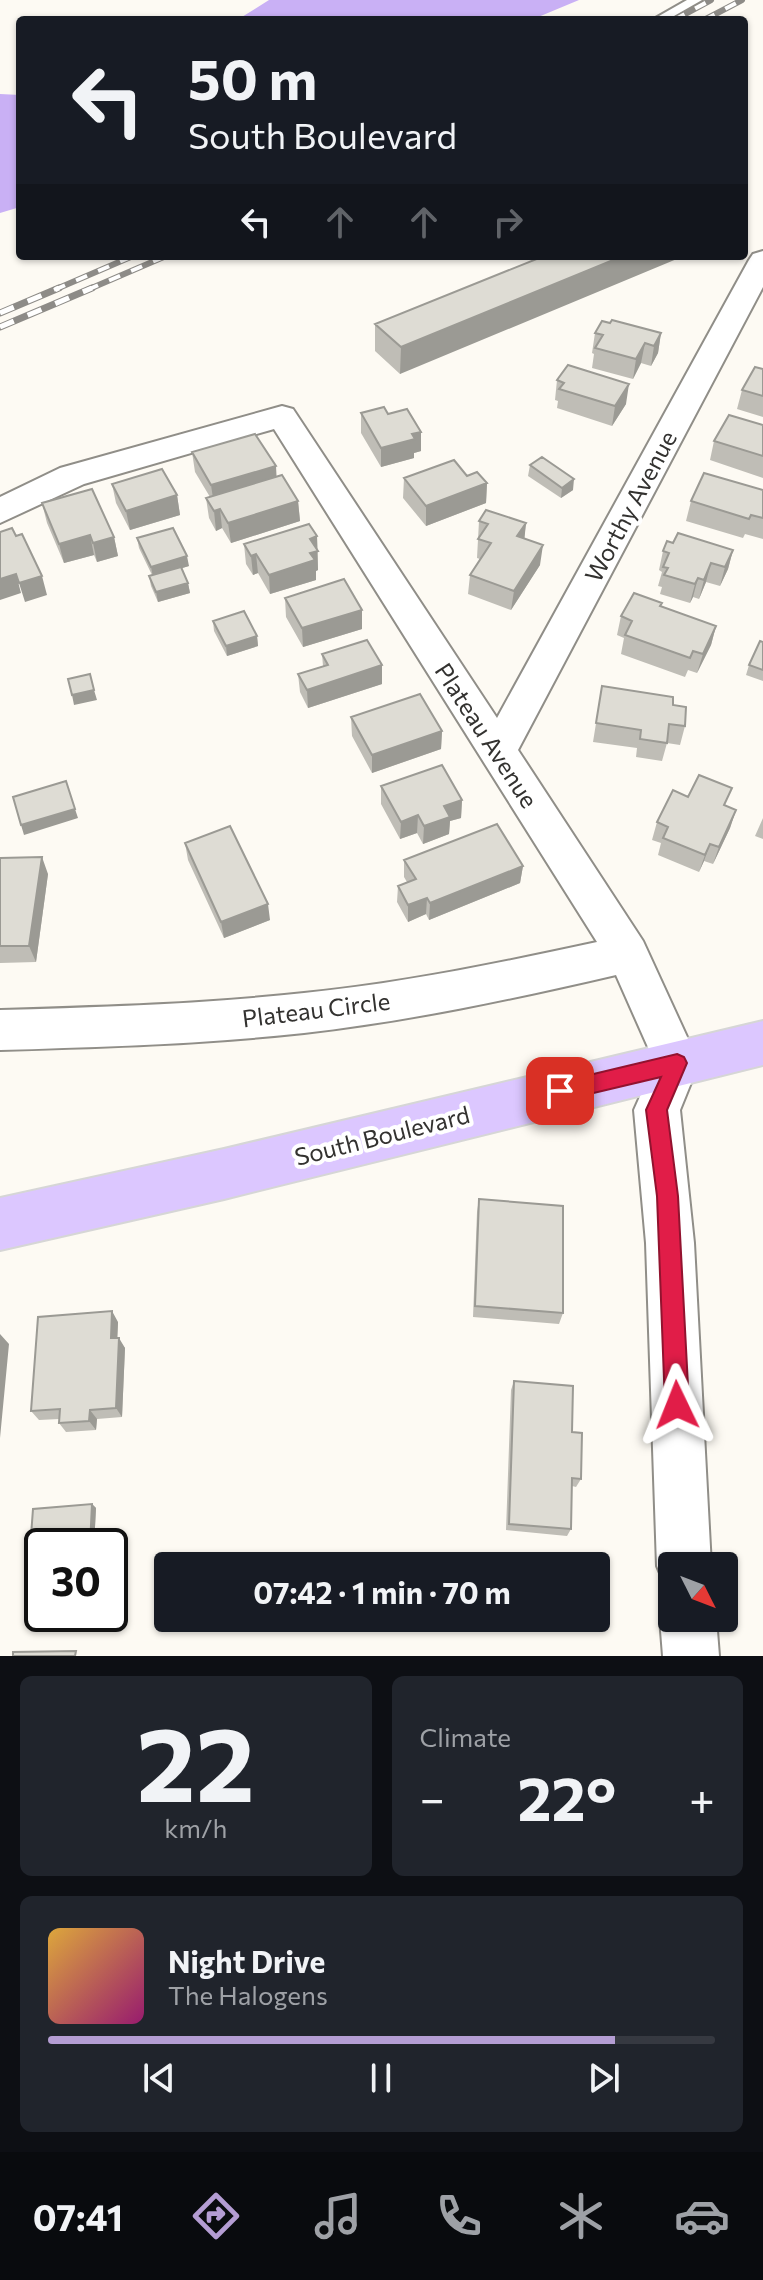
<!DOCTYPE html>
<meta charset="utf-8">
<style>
:root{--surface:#171b24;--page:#20242c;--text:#f1f3f6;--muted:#9ea1a6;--line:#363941;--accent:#b49dd3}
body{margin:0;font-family:Commissioner,sans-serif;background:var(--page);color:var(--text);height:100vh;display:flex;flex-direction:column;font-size:30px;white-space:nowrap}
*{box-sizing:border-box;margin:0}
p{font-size:26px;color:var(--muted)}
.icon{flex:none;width:44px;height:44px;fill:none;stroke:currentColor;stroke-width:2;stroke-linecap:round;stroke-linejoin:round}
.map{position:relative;height:1656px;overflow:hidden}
.sheet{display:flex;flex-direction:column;gap:20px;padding:20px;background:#0d0f14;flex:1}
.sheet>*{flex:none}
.guide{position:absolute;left:16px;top:16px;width:732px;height:244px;border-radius:8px;box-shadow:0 2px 6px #0004;background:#171b24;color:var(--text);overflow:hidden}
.needle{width:52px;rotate:132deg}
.buttons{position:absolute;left:658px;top:1552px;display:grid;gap:16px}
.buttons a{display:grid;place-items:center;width:80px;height:80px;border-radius:8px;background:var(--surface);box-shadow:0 2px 6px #0004;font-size:40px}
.speed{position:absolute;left:24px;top:1528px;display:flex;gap:16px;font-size:40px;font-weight:700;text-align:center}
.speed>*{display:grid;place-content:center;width:104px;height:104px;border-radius:50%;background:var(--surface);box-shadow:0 2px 6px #0004;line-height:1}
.speed .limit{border:4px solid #111;border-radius:12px;background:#fff;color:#111}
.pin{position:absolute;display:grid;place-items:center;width:68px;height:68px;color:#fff;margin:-34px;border-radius:16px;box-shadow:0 4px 12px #0006}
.me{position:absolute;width:88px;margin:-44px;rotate:358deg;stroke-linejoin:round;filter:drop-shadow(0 0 6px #0008)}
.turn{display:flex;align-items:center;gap:28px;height:168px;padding:0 40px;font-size:36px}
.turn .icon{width:104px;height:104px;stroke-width:2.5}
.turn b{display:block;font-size:56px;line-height:68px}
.lanes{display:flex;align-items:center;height:76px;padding:0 40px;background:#0003;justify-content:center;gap:40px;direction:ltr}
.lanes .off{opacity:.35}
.big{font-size:60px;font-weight:700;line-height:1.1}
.sheet .widget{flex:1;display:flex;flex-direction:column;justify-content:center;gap:12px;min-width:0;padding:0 28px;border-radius:12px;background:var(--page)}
.sheet .dial{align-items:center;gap:0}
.dial b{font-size:104px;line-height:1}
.song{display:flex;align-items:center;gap:24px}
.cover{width:96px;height:96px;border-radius:12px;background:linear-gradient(135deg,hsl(40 70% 55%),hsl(320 70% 35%))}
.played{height:8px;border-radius:4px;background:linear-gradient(90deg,var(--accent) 85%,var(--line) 85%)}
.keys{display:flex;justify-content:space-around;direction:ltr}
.heat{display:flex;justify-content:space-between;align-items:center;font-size:44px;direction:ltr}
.sheet .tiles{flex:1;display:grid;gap:20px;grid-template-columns:1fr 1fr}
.widget:last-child{grid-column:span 2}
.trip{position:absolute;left:154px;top:1552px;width:456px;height:80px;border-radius:8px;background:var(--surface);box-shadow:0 2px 6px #0004;font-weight:700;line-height:80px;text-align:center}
.dock{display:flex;height:128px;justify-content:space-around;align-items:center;background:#090b0e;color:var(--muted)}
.dock .icon{width:56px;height:56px}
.dock .on{color:var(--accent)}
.dock b{font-size:36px;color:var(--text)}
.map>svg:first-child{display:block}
</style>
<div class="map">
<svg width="763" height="1656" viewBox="0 0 763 1656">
<rect width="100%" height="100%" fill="#fdfaf3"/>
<path fill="#c9b0f5" d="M 269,0 L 579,0 L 531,20 L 237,20 Z
M 0,94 L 20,95 L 20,207 L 0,213 Z"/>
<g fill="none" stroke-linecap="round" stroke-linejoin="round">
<defs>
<path id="service" d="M 687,0 L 702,0 L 667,20 L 652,20 Z"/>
<path id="minor" d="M 763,251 L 763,287 L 518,750 L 643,941 L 699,1063 L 680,1110 L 694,1243 L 711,1566 L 672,1566 L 672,1588 L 665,1585 L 657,1566 L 646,1243 L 634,1110 L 655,1063 L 616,975 C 513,999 409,1021 304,1033 C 203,1044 102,1047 0,1050 L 0,1010 C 101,1007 203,1004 304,993 C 403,983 500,963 597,942 L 274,429 L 84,484 L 0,523 L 0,497 L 60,468 L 282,406 L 293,409 L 497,718 L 749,260 L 753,254 Z
M 672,1597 L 672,1618 L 716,1618 L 719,1656 L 663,1656 L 660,1618 L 668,1598 Z"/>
<path id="primary" d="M 763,1021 L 763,1065 L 224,1199 L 0,1250 L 0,1198 L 224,1149 Z"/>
</defs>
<use href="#service" stroke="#908e88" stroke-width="4"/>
<use href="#minor" stroke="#908e88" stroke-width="4"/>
<use href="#primary" stroke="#d6d6d6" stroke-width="4"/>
<use href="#service" fill="#fff" fill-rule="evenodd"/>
<use href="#minor" fill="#fff" fill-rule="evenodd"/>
<use href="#primary" fill="#dcc7ff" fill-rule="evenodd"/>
<defs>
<path id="rail-far1" d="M 674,20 L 711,0
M 704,20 L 742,0
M 54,290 L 133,256
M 87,290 L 166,256"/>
<path id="rail" d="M 0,313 L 59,288
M 0,327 L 92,288"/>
</defs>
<use href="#rail-far1" stroke="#8d8b87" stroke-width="6"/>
<use href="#rail" stroke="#8d8b87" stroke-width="7"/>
<use href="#rail-far1" stroke="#fff" stroke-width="4" stroke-dasharray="12" stroke-linecap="butt"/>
<use href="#rail" stroke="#fff" stroke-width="5" stroke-dasharray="15" stroke-linecap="butt"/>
</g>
<path fill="#bfbdb6" d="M 544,256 L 400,374 L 375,351 L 375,324 Z
M 595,333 L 661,333 L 658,353 L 651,366 L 641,363 L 633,379 L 592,368 L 594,354 L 592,353 Z
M 763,369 L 763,417 L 737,409 L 742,390 Z
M 557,380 L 626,404 L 612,426 L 557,408 L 558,401 L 555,400 Z
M 361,413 L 388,414 L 421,432 L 421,451 L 414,453 L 414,458 L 381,467 L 361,433 Z
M 763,425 L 763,478 L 710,460 L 714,441 Z
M 192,452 L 276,466 L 276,477 L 298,501 L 300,521 L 231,543 L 222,528 L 216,531 L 209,518 L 206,498 L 210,497 L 195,472 Z
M 530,465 L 573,490 L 561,498 L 528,476 Z
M 467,476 L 487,483 L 486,503 L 426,526 L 403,498 L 404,478 Z
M 112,484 L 177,495 L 180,515 L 130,530 L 116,503 Z
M 763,490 L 763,539 L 745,534 L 743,538 L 686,521 L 691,501 Z
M 42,503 L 114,537 L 118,556 L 97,562 L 94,555 L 64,563 L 47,523 Z
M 479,521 L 526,523 L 524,539 L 540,565 L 511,610 L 468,594 L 470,575 L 480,559 L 477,558 Z
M 317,536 L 318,570 L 316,571 L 316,580 L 270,594 L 258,573 L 253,575 L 246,564 L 244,544 Z
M 137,538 L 189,566 L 182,568 L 188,583 L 190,593 L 158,602 L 151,586 L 149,576 L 152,575 L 139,548 Z
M 673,543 L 733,550 L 728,569 L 720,586 L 706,582 L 699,599 L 693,597 L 690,603 L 660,594 L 662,587 L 658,586 L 662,572 L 659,570 L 663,551 Z
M 285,598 L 362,610 L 362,629 L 303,647 L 286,617 Z
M 661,606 L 716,626 L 711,645 L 697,673 L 688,670 L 685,677 L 621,654 L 624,638 L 617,635 L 621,616 Z
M 213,621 L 257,636 L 258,646 L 227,656 L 214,631 Z
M 763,642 L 763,681 L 746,675 L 749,665 Z
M 322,654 L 382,684 L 308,708 L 300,692 L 298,674 L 323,666 Z
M 602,686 L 673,705 L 685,726 L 680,745 L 667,743 L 662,761 L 636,757 L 637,748 L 593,742 Z
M 351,717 L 442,731 L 441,749 L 372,773 L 352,736 Z
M 381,786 L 462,800 L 461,818 L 450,821 L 449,834 L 423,844 L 417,833 L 400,839 L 381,804 Z
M 688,797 L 725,806 L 736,810 L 730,828 L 713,864 L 704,861 L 699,872 L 658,855 L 661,843 L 652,840 L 657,822 Z
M 763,818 L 763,839 L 755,836 Z
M 185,843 L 270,920 L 224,938 L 188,860 Z
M 0,858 L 48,874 L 36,962 L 0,963 Z
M 404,860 L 523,866 L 520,883 L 429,920 L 426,914 L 408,922 L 397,902 L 398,886 L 407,882 L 404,877 Z
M 479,1199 L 563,1313 L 559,1324 L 473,1317 L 477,1212 Z
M 118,1322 L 117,1338 L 125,1348 L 122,1417 L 97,1419 L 96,1430 L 66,1432 L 59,1423 L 59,1419 L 39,1420 L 31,1411 Z
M 514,1381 L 572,1432 L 581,1479 L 576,1487 L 572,1486 L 571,1529 L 567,1536 L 506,1530 L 511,1390 Z
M 92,1504 L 96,1508 L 94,1546 L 42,1546 L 42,1566 L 33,1566 L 29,1563 L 33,1509 Z"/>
<path fill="#9b9a94" d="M 623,256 L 684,256 L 400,374 L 401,347 Z
M 661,333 L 658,353 L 651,366 L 654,346 Z
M 645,343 L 641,363 L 633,379 L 636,359 Z
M 629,384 L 626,404 L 612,426 L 615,406 Z
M 421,432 L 421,451 L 414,453 L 414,458 L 381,467 L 381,448 L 412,434 Z
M 276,466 L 277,485 L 214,505 L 211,485 Z
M 574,479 L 573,490 L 561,498 L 562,488 Z
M 487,483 L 486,503 L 426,526 L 426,506 Z
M 177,495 L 180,515 L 130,530 L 126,511 Z
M 298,501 L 300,521 L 231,543 L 228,523 Z
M 220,509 L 222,528 L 216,531 L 214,511 Z
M 526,523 L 524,543 L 517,536 Z
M 90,535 L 94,555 L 64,563 L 59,544 Z
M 317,536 L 318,570 L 316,571 L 316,580 L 270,594 L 269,575 L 310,539 Z
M 114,537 L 118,556 L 97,562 L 93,543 Z
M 543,545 L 540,565 L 511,610 L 514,591 Z
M 733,550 L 728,569 L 720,586 L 725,567 Z
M 256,554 L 258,573 L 253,575 L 251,556 Z
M 187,556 L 189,566 L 153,577 L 151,567 Z
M 711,563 L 706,582 L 699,599 L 704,580 Z
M 16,574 L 21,593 L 0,600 L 0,579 Z
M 42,576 L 47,595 L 25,602 L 19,583 Z
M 698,578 L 693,597 L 690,603 L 695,584 Z
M 188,583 L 190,593 L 158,602 L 156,592 Z
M 362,610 L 362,629 L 303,647 L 302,628 Z
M 716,626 L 711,645 L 697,673 L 703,654 Z
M 257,636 L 258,646 L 227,656 L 226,646 Z
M 382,665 L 382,684 L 308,708 L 307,690 Z
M 94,690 L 97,700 L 74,705 L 72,695 Z
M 442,731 L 441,749 L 372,773 L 372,755 Z
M 462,800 L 461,818 L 450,821 L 449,834 L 423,844 L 424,826 L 444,806 Z
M 75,809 L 78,818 L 24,835 L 21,825 Z
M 736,810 L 730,828 L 713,864 L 719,847 Z
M 418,815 L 417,833 L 400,839 L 401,822 Z
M 710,844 L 704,861 L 699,872 L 705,855 Z
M 42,857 L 48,874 L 36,962 L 29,946 Z
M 523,866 L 520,883 L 429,920 L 430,903 Z
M 427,898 L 426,914 L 408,922 L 408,905 Z
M 268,904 L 270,920 L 224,938 L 221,922 Z
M 112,1311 L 118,1322 L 117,1348 L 111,1338 Z
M 0,1334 L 9,1344 L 0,1438 Z
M 119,1338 L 125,1348 L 122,1417 L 116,1408 Z
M 90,1410 L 97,1419 L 96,1430 L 89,1421 Z
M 92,1504 L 96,1508 L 94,1546 L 90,1546 Z"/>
<path fill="#dedcd4" stroke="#9b9a94" stroke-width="2" d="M 544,256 L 623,256 L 401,347 L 375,324 Z
M 612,320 L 661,333 L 654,346 L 645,343 L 636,359 L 595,348 L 603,335 L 595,333 L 602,321 L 610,323 Z
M 568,365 L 629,384 L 615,406 L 559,389 L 564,383 L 557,380 Z
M 755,367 L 763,369 L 763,396 L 742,390 Z
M 384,407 L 388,414 L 407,409 L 421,432 L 412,434 L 415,439 L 381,448 L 361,413 Z
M 729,415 L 763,425 L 763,456 L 714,441 Z
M 255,434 L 276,466 L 211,485 L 192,452 Z
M 542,457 L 574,479 L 562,488 L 530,465 Z
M 454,460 L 467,476 L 477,472 L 487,483 L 426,506 L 404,478 Z
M 162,469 L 177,495 L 126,511 L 112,484 Z
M 704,473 L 763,490 L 763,518 L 751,515 L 749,519 L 691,501 Z
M 282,475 L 298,501 L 228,523 L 220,509 L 214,511 L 206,498 Z
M 92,489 L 114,537 L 93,543 L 90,535 L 59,544 L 42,503 Z
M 486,510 L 526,523 L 517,536 L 543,545 L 514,591 L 470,575 L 491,543 L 478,539 L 488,524 L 479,521 Z
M 309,524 L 317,536 L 310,539 L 318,551 L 310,553 L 315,560 L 269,575 L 256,554 L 251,556 L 244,544 Z
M 12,528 L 16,536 L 22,534 L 42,576 L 19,583 L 16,574 L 0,579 L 0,532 Z
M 173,528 L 187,556 L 151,567 L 137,538 Z
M 678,533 L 733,550 L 725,567 L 711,563 L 704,580 L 698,578 L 695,584 L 664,575 L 668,568 L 663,567 L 669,553 L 663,551 L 667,541 L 673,543 Z
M 181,567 L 188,583 L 156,592 L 149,576 Z
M 344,579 L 362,610 L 302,628 L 285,598 Z
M 634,593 L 662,603 L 660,606 L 716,626 L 703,654 L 693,651 L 690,658 L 625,635 L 632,621 L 621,616 Z
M 244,611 L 257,636 L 226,646 L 213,621 Z
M 367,640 L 382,665 L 307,690 L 298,674 L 328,665 L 322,654 Z
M 760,641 L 763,642 L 763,670 L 749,665 Z
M 90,674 L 94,690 L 72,695 L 68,679 Z
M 602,686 L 673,697 L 673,705 L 686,707 L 685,726 L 669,724 L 667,743 L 640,739 L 641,730 L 596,723 Z
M 420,694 L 442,731 L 372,755 L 351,717 Z
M 442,765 L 462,800 L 444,806 L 450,817 L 424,826 L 418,815 L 401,822 L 381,786 Z
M 699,775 L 732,788 L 724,805 L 736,810 L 719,847 L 710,844 L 705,855 L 663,838 L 668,827 L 657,822 L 673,790 L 688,797 Z
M 66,781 L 75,809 L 21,825 L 13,797 Z
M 497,824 L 523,866 L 430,903 L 427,898 L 408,905 L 398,886 L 416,879 L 404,860 Z
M 230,826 L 268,904 L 221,922 L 185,843 Z
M 42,857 L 29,946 L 0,946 L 0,858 Z
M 479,1199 L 563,1206 L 563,1313 L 475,1306 Z
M 112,1311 L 111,1338 L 119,1338 L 116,1408 L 90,1410 L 89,1421 L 59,1423 L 60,1409 L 31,1411 L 38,1317 Z
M 514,1381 L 573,1386 L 572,1432 L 582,1433 L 581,1479 L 572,1478 L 571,1529 L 509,1524 Z
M 92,1504 L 90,1546 L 42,1546 L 42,1562 L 29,1563 L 33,1509 Z
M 76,1651 L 75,1656 L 13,1656 L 13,1652 Z"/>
<path fill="#e11d48" stroke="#92132f" stroke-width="2" d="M 677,1054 L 684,1057 L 687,1063 L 667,1110 L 678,1196 L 689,1405 L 685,1413 L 677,1417 L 669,1413 L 665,1405 L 657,1196 L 646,1110 L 661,1077 L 560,1101 L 553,1098 L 550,1091 L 553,1084 L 560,1082 Z"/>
<g text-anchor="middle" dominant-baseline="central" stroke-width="8" stroke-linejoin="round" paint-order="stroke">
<g font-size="24" fill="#333230" stroke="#fff">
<text transform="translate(630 506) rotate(-62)">Worthy Avenue</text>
<text transform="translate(487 735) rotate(57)">Plateau Avenue</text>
<text transform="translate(316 1009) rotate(-7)">Plateau Circle</text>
<text transform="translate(382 1135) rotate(-14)">South Boulevard</text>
</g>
</g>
</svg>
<div class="buttons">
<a><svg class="needle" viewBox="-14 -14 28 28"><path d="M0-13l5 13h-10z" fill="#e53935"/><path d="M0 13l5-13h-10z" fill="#9ea1a6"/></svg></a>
</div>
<div class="speed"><div class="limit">30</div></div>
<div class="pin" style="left:560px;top:1091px;background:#d93025"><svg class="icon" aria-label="arrive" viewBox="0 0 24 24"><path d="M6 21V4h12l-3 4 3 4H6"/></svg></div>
<svg class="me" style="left:677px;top:1405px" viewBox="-20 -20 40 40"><path d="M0-17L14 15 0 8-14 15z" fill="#e11d48" stroke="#fff" stroke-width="4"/></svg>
<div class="trip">07:42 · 1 min · 70 m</div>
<div class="guide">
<div class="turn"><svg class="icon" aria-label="left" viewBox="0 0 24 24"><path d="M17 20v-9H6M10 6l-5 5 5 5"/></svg><div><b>50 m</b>South Boulevard</div></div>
<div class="lanes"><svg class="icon" aria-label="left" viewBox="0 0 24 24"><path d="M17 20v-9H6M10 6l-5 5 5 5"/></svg><svg class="icon off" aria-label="ahead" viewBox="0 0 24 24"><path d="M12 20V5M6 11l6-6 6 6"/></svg><svg class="icon off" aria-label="ahead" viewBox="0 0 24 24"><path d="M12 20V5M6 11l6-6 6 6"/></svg><svg class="icon off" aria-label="right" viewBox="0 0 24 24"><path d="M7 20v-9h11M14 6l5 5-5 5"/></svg></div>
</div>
</div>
<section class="sheet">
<div class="tiles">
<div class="widget dial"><b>22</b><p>km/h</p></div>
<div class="widget"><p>Climate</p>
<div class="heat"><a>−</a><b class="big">22°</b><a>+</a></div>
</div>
<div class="widget">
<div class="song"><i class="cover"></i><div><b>Night Drive</b><p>The Halogens</p></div></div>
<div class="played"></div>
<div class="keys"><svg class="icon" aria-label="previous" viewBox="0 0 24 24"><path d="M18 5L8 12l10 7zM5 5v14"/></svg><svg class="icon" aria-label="pause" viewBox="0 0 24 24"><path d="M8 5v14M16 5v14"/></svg><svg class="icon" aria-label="next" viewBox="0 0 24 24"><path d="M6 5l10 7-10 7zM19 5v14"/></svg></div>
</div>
</div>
</section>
<nav class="dock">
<b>07:41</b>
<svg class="icon on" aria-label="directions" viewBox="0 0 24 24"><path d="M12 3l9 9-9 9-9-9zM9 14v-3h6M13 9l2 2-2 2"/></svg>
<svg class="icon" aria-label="music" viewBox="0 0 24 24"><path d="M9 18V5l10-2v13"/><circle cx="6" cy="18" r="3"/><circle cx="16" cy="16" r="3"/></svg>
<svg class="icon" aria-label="phone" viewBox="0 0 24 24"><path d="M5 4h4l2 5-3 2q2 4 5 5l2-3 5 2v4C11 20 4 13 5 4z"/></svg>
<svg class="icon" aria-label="climate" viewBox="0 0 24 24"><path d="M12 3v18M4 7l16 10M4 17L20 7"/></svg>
<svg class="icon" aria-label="car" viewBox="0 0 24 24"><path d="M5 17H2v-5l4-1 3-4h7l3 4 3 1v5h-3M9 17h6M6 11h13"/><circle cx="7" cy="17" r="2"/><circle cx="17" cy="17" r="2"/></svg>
</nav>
